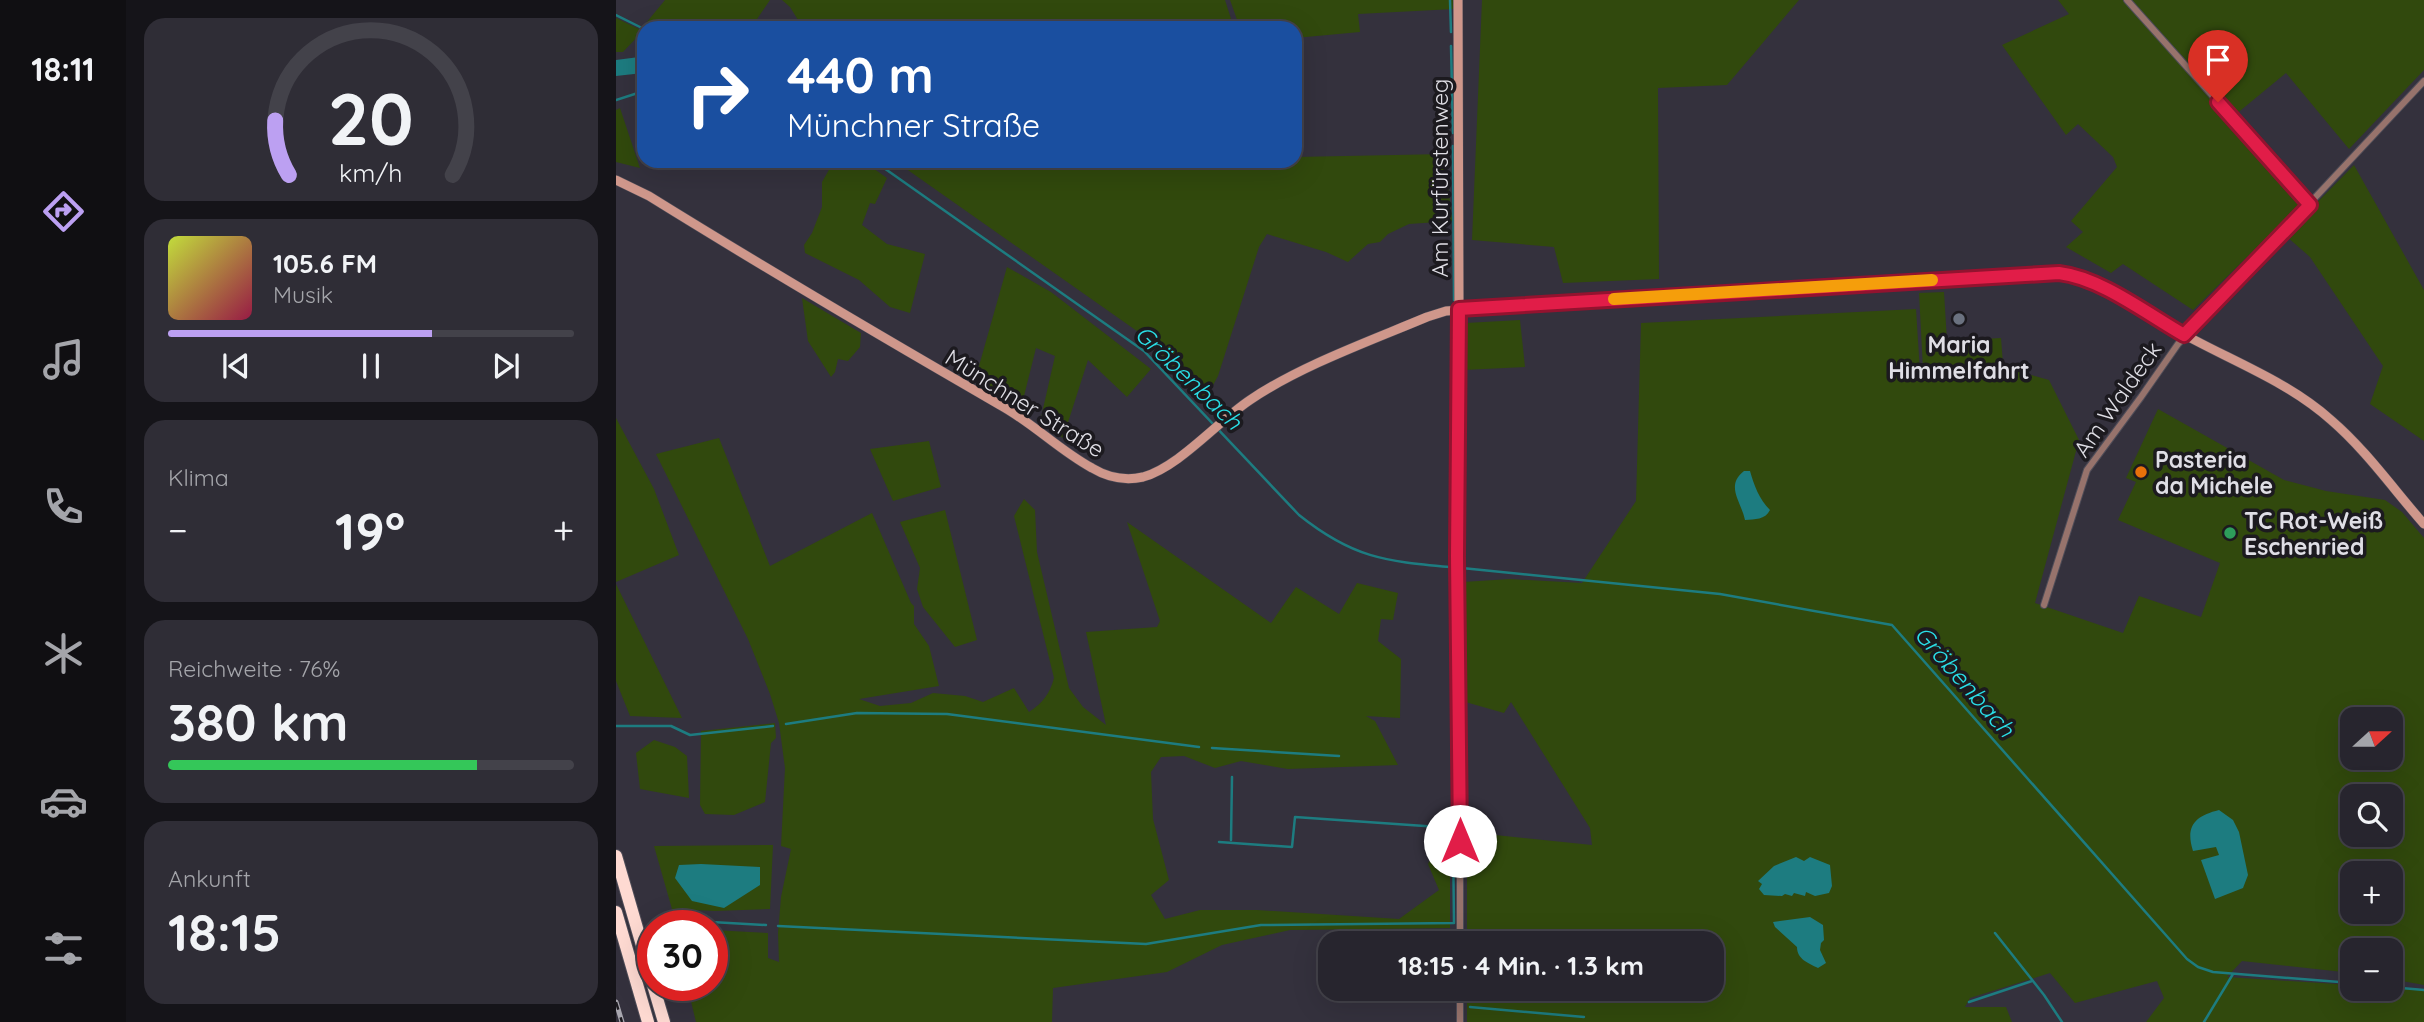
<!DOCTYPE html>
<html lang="de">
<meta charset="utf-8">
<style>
:root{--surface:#27252e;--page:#2f2d36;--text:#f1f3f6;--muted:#a4a5aa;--line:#43424a;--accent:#bca0f2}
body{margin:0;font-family:Quicksand,sans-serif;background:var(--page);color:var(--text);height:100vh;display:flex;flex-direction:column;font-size:26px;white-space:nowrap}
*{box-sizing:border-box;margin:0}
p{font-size:23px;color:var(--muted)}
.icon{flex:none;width:38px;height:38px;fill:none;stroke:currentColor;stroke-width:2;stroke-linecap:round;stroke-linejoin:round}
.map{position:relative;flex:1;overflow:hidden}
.panel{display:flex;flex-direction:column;gap:18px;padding:18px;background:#151419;width:490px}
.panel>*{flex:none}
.banner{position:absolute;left:21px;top:21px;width:665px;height:147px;border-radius:21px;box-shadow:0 7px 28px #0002,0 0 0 2px var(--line);background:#1a4fa0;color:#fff;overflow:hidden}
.needle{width:46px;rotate:69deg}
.controls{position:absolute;left:1724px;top:707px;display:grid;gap:14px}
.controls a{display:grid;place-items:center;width:63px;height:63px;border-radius:14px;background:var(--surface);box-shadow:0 7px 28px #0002,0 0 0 2px var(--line);font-size:35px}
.speed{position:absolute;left:21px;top:910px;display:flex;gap:14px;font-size:35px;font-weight:700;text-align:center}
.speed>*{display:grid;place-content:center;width:91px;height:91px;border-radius:50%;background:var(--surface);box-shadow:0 7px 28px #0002,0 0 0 2px var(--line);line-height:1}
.speed .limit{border:10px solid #d22;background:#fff;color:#111}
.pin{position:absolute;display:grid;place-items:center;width:60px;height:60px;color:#fff;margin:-72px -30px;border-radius:50% 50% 50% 0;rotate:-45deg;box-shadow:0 0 7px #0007}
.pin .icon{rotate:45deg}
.me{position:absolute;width:77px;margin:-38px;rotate:0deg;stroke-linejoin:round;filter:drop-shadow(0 0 5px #0008)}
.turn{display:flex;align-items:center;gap:24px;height:147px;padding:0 35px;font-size:32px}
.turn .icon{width:91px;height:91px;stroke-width:2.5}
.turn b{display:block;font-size:49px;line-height:60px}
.big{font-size:52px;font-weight:800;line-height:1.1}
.panel .card{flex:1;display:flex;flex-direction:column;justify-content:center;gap:10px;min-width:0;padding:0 24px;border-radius:21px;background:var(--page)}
.panel .dial{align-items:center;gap:0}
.dial svg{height:182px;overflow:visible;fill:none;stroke:var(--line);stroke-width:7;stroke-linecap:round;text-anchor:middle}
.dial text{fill:var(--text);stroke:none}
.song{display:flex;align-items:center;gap:21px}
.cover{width:84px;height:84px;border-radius:10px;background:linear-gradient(135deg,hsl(70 70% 55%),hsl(340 70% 35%))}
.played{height:7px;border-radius:4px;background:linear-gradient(90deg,var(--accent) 65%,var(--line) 65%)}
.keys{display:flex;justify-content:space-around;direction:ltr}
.heat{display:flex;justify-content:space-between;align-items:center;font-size:38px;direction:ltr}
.charge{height:10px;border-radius:5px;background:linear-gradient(90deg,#34c759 76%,var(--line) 0)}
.trip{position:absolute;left:702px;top:931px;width:406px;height:70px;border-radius:21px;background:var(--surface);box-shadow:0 7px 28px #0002,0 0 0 2px var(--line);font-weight:800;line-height:70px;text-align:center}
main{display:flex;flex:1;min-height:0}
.tabs{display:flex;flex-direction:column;width:126px;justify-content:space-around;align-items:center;background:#100f12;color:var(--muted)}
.tabs .icon{width:49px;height:49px}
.tabs .selected{color:var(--accent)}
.tabs b{font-size:32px;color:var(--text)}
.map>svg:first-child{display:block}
</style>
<main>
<nav class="tabs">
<b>18:11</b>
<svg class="icon selected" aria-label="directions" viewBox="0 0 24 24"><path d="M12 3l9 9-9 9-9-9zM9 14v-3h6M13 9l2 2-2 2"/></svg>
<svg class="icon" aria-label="music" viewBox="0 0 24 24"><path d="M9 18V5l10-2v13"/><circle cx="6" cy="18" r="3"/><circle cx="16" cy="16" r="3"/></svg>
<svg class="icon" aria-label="phone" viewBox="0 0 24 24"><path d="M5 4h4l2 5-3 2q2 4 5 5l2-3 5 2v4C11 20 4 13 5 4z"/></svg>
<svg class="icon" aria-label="climate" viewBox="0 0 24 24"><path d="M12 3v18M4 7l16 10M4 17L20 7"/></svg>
<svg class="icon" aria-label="car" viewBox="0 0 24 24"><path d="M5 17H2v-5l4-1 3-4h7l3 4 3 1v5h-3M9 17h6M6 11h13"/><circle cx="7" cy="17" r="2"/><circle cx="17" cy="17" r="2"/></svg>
<svg class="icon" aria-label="filters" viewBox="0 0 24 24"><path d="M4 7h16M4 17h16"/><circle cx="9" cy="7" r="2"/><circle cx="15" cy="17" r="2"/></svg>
</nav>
<section class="panel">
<div class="card dial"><svg viewBox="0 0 100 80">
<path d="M14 69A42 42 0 1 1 86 69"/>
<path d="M14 69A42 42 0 0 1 8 45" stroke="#bca0f2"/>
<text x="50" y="56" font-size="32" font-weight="700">20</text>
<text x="50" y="72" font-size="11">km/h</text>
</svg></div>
<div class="card">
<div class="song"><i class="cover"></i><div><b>105.6 FM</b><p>Musik</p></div></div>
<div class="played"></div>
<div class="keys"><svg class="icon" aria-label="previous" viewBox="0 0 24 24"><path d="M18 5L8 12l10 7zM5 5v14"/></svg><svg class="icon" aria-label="pause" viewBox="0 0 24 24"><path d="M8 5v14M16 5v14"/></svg><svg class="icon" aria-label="next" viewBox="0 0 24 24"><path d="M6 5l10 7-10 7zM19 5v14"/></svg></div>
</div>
<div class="card"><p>Klima</p>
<div class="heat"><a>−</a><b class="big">19°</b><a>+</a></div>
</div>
<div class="card"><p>Reichweite · 76%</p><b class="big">380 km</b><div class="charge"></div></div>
<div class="card"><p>Ankunft</p><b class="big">18:15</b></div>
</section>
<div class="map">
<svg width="1808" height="1022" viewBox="0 0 1808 1022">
<rect width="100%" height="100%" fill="#34313d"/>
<path fill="#31490d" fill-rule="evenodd" d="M 49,0 L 154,0 L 135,28 L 40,28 L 30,23 Z
M 166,0 L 609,0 L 618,28 L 187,28 L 174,7 Z
M 614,0 L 838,0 L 838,9 L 742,14 L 744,32 L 679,38 L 679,28 L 624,28 Z
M 866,0 L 1183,0 L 1111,85 L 1042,88 L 1043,279 L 947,283 L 938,247 L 856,240 Z
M 1442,0 L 1508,0 L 1686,203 L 1577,310 L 1507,264 L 1495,273 L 1450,247 L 1467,232 L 1455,221 L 1501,167 L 1497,157 L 1462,124 L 1450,135 L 1386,45 L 1453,14 Z
M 1516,0 L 1808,0 L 1808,70 L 1733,149 L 1670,73 L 1619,115 Z
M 0,18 L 27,31 L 7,52 L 0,52 Z
M 4,108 L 24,168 L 0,162 L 0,110 Z
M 829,154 L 836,221 L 793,224 L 772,234 L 764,242 L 752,244 L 732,262 L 710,252 L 651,234 L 643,247 L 602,376 L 589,400 L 528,336 L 279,161 L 679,161 L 679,157 Z
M 218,161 L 247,161 L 271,178 L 259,204 L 254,203 L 246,225 L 271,244 L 309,254 L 294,313 L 274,307 L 243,280 L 189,253 L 188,245 L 196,233 L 206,207 L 206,182 Z
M 1738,165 L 1808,290 L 1808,441 L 1754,404 L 1767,366 L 1694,257 L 1669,235 Z
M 391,267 L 435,292 L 535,369 L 511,397 L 472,360 L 447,438 L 424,422 L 439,356 L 420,348 L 405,408 L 359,380 Z
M 1328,292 L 1331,341 L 1385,338 L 1387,364 L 1307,369 L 1303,293 Z
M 186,298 L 245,333 L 244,347 L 232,361 L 222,359 L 219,372 L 215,377 L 192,341 Z
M 1300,309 L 1304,372 L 1387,367 L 1433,380 L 1463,440 L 1419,603 L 1507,633 L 1523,596 L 1585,617 L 1604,563 L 1502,520 L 1520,482 L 1510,478 L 1542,409 L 1668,480 L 1710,491 L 1769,500 L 1786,512 L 1808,538 L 1808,985 L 1775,979 L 1774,950 L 1736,950 L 1736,973 L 1626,961 L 1611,977 L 1736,985 L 1736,989 L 1808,989 L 1808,1022 L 1530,1022 L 1548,998 L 1541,981 L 1459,1003 L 1434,973 L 1354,998 L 1349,1007 L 1390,1007 L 1396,1022 L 851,1022 L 851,989 L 1096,989 L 1096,943 L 851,943 L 851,832 L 976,845 L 974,828 L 895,702 L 888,713 L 846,701 L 847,582 L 894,579 L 966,583 L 1020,501 L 1025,323 ZM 1736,719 L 1774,719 L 1774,758 L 1736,758 ZM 1736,796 L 1774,796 L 1774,835 L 1736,835 ZM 1736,873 L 1774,873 L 1774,912 L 1736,912 Z
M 904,320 L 909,367 L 848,370 L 850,323 Z
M 0,418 L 38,489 L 63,555 L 0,582 Z
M 103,438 L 154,566 L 256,513 L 295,603 L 298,606 L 298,624 L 313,646 L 323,686 L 243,699 L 264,706 L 295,703 L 317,693 L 349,696 L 367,702 L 398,688 L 413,712 C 427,703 434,693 438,678 L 398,516 L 408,499 L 419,510 L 421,552 L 453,688 L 467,707 L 490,725 L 470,632 L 541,627 L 544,621 L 511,522 L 655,623 L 680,587 L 723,614 L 741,583 L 782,593 L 777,620 L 765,619 L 762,641 L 785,659 L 784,718 L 750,716 L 759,721 L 782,765 L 672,769 L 625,761 L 599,768 L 568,756 L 545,757 L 535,772 L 537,819 L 553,880 L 535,895 L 549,919 L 584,910 L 641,910 L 783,919 L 823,890 L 812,864 L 816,856 L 834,858 L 834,928 L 674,930 L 606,945 L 551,972 L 437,988 L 436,1022 L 80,1022 L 71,985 L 96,985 L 96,930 L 152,933 L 152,958 L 163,962 L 162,933 L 165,897 L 175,849 L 165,846 L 169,768 L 163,723 L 154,694 L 132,639 L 40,454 Z
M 313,441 L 325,487 L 277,501 L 254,449 Z
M 329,510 L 361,640 L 339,647 L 307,607 L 301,589 L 304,568 L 284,522 Z
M 0,584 L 66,718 L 14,716 L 0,681 Z
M 159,723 L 160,738 L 155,743 L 149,802 L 118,815 L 89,814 L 84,805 L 85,731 Z
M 38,740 L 59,747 L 71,756 L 73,798 L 24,789 L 20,753 Z
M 157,845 L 154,909 L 99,911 L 56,909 L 38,846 Z"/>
<path fill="#1d7c80" d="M 23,57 L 28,59 L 27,73 L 0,76 L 0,60 Z
M 1128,471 L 1134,471 C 1138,485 1143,499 1154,510 C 1149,520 1139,519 1129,520 C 1125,501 1109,486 1128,471 Z
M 1603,810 L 1617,820 L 1623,832 L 1632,875 L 1627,888 L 1599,899 L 1585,860 L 1603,855 L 1600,847 L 1577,851 C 1569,826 1579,816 1603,810 Z
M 1180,857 L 1188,861 L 1194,857 L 1214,865 L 1216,886 L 1213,893 L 1199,896 L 1190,892 L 1189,896 L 1178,893 L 1176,896 L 1169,894 L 1166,896 L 1148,895 L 1143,889 L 1146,884 L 1142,881 L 1158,866 Z
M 85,864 L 144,867 L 144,885 L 108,908 L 76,901 L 59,878 L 63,865 Z
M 1194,917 L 1207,925 L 1208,940 L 1205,943 L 1204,950 L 1210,963 L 1202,968 C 1192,963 1181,959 1181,947 L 1159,927 L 1157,922 Z"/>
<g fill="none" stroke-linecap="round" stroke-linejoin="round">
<path stroke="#1d7c80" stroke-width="2.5" d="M 834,0 L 835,32
M 0,15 L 28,29
M 835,46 L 837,133
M 27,73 L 28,90
M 0,100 L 28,91
M 837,146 L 838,300
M 258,161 L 528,351 L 683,515 C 737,558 768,561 834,567
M 846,568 L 1104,594 L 1276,625 L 1571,959 L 1582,967 L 1597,972 L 1736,983
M 170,724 L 241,713 L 331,714 L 583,747
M 0,726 L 55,726 L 74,735 L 157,726
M 596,748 L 723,756
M 615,840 L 616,777
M 603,842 L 676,847 L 679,817 L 823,827 L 836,814
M 43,919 L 150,925
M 162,926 L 530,944 L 645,925 L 838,923 L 834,567 L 840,321
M 1379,933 L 1428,995 L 1446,1022
M 1774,987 L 1808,990
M 1353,1002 L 1416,981
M 854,1007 L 968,1017
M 1588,1022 L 1617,974"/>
<defs>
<path id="street" d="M 1511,0 L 1694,205
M 843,317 L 841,557 L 844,682 L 844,943
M 1428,605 L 1471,470 L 1525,397 L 1562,344 L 1808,81
M 844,1022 L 844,989"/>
<path id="secondary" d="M 842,0 L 843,317
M 0,180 L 33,196 C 149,268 266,337 384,405 C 417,423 443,450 476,468 C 491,477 509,481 527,477 C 563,467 601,422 634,400 C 684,366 754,341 811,317 L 830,311 L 1443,273 C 1483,278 1519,307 1553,326 C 1607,358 1668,378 1715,420 C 1750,450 1778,490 1808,524"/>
<path id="highway" d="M 0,856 L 37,983
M 0,912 L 32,1022
M 37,985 L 48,1022"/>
</defs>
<use href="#street" stroke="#4f4d58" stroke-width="8"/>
<use href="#secondary" stroke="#4f4d58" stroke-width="10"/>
<use href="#highway" stroke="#4f4d58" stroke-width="14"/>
<use href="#street" stroke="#97736c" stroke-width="6"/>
<use href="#secondary" stroke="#cf978b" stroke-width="9"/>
<use href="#highway" stroke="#fedad2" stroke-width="12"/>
<defs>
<path id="rail" d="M 0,1002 L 6,1022"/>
</defs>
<use href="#rail" stroke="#a8a7af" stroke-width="5"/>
<use href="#rail" stroke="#1c1a1f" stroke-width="2.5" stroke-dasharray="8" stroke-linecap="butt"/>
</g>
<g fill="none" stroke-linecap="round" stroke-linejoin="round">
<defs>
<path id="route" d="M 844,841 L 841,557 L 843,309 L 1443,273 C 1485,278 1531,314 1568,335 L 1694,205 L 1602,102"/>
</defs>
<use href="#route" stroke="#92132f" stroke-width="18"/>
<use href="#route" stroke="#e11d48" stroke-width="12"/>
<path stroke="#f59e0b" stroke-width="12" d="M 998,299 L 1316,280"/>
</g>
<circle fill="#6b7280" stroke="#1c1a1f" stroke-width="2.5" cx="1343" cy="319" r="7"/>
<circle fill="#e8710a" stroke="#1c1a1f" stroke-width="2.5" cx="1525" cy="472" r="7"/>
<circle fill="#2e9e5b" stroke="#1c1a1f" stroke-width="2.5" cx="1614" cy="533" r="7"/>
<g text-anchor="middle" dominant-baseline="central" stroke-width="7" stroke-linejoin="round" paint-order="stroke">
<g font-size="23" fill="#dfdee5" stroke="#1c1a1f">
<text transform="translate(823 178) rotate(-90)">Am Kurfürstenweg</text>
<text transform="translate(1501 399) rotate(-55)">Am Waldeck</text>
<text transform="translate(409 403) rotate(32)">Münchner Straße</text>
</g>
<g font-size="23" font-weight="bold" fill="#dfdee5" stroke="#1c1a1f" text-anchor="start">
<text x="1343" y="344" text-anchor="middle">Maria<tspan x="1343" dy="26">Himmelfahrt</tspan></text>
<text x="1539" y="459">Pasteria<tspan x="1539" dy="26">da Michele</tspan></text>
<text x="1628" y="520">TC Rot-Weiß<tspan x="1628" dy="26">Eschenried</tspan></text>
</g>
<g font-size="24" font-style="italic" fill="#2adfe7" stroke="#1c1a1f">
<text transform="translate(573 377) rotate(44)">Gröbenbach</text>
<text transform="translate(1349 681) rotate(49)">Gröbenbach</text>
</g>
</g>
</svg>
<div class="controls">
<a><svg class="needle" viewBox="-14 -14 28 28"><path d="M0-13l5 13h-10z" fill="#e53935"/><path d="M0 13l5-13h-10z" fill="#a4a5aa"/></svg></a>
<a><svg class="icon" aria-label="search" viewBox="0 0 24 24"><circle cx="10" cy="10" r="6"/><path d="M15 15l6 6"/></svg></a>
<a>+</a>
<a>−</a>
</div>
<div class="speed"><div class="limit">30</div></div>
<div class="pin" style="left:1602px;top:102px;background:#d93025"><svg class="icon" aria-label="arrive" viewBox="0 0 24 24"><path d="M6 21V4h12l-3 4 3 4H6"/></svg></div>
<svg class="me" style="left:844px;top:841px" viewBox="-20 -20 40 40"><circle r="19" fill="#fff"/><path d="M0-13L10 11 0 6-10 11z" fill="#e11d48"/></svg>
<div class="trip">18:15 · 4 Min. · 1.3 km</div>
<div class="banner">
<div class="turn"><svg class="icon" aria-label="right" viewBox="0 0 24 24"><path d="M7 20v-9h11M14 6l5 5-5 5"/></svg><div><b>440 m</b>Münchner Straße</div></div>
</div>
</div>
</main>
